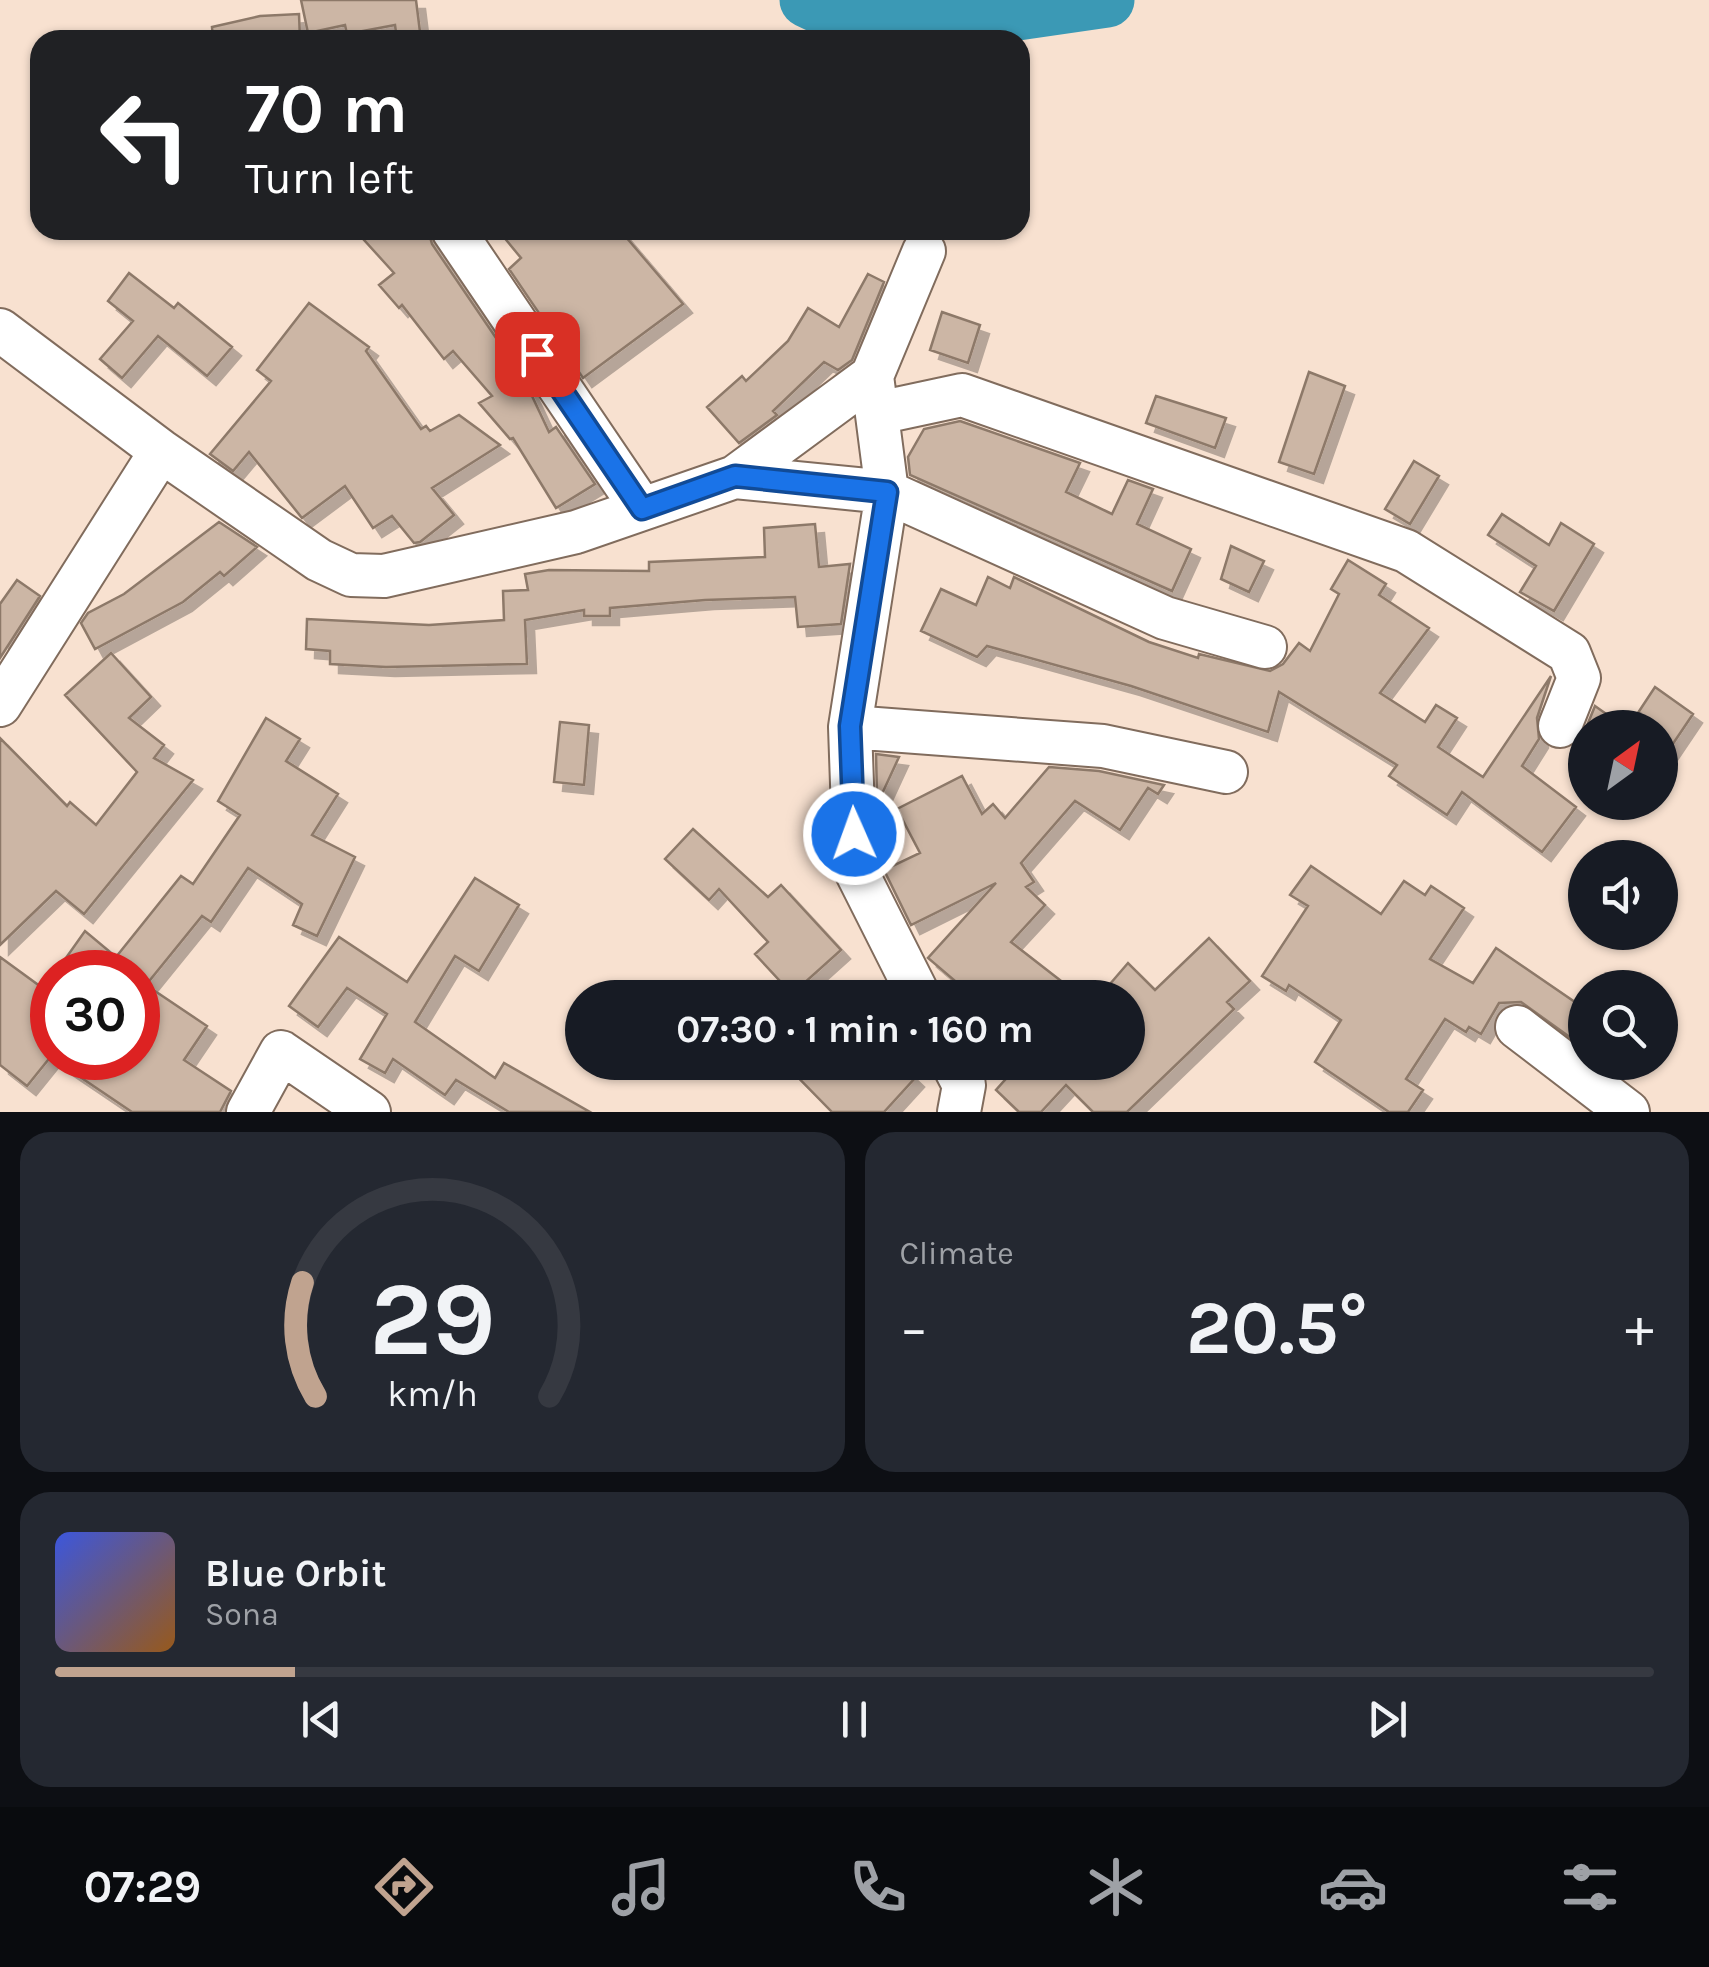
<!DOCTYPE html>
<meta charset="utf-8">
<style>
:root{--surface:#171b24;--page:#242831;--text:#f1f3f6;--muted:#9ea1a6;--line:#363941;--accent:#c0a38f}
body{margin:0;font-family:Karla,sans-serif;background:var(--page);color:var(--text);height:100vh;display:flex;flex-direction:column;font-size:38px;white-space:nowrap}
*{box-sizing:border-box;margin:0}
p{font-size:32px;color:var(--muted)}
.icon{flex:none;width:55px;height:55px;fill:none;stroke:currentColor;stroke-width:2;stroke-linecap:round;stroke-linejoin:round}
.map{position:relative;height:1112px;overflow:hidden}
.side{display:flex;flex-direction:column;gap:20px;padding:20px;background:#0d0f14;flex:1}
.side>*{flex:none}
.top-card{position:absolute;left:30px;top:30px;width:1000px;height:210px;border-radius:30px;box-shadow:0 2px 8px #0004;background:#202124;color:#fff;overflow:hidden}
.needle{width:65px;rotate:33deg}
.controls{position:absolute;left:1568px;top:710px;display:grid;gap:20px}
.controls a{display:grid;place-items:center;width:110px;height:110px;border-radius:50%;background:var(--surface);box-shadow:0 2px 8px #0004;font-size:50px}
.speed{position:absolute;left:30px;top:950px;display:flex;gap:20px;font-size:50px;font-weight:700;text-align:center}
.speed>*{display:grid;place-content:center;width:130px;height:130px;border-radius:50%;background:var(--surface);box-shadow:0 2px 8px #0004;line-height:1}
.speed .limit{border:15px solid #d22;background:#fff;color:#111}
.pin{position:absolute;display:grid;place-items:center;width:85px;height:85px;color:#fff;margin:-42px;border-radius:20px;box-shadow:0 5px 15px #0006}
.me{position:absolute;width:110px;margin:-55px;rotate:358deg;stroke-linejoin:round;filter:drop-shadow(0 0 8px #0008)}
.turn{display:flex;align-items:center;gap:35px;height:210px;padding:0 50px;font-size:45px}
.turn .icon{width:130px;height:130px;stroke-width:2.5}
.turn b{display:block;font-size:70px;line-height:85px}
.big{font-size:75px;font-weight:700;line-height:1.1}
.side .card{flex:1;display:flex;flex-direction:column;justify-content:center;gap:15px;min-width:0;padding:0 35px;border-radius:30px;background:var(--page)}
.side .dial{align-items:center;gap:0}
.dial svg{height:260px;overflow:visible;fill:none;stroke:var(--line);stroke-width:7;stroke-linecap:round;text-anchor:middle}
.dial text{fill:var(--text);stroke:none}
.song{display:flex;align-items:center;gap:30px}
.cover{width:120px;height:120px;border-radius:15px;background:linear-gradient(135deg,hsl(230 70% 55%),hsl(30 70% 35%))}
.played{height:10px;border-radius:5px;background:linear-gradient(90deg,var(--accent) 15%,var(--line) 15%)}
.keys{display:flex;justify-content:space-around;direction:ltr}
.heat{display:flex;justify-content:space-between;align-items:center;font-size:55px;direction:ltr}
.side .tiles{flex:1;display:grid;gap:20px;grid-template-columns:1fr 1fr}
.card:last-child{grid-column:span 2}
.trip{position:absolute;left:565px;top:980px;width:580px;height:100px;border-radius:50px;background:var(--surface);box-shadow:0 2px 8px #0004;font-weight:700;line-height:100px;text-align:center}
.menu{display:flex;height:160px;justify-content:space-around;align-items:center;background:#090b0e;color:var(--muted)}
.menu .icon{width:70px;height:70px}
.menu .active{color:var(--accent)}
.menu b{font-size:45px;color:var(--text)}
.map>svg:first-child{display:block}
</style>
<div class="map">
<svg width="1709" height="1112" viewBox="0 0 1709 1112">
<defs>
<filter id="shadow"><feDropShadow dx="9" dy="9" stdDeviation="0" flood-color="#0004"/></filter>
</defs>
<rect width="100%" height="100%" fill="#f8e1d0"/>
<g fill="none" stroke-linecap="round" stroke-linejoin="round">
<path stroke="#3b99b5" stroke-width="55" d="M 807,0 L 856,23 L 968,20 L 1107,0"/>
</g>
<path fill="#ccb6a5" stroke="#8d7969" stroke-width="2.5" filter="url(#shadow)" d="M 301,0 L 416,0 L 421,40 L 397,40 L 395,25 L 347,34 L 345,25 L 308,33 Z
M 299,14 L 300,40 L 213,40 L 212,27 L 260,16 Z
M 355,230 L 428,230 L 432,244 L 524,379 L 549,432 L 556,427 L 595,484 L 556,508 L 513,438 L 510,439 L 479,403 L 492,396 L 453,351 L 444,359 L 402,305 L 399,308 L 379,285 L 394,273 Z
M 498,230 L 620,230 L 683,304 L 583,378 L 509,269 L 521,258 Z
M 129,273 L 174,308 L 178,303 L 232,347 L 207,376 L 158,336 L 122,378 L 100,359 L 133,321 L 108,301 Z
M 868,274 L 884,282 L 852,360 L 838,370 L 824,362 L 773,411 L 777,415 L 739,443 L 707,407 L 742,376 L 746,381 L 788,341 L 808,308 L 839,327 Z
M 309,303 L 369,347 L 366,351 L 421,429 L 426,426 L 430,431 L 459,415 L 500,445 L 432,488 L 454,515 L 420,542 L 414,543 L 392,516 L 373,528 L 345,486 L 302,518 L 249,452 L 233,471 L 210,454 L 271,381 L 257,370 Z
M 942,312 L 980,325 L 968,363 L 930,350 Z
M 1309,372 L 1345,386 L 1314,474 L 1279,462 Z
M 1156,396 L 1226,418 L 1215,448 L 1146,423 Z
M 960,421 L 1080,463 L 1066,492 L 1112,514 L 1128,480 L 1153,489 L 1137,524 L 1191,549 L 1172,591 L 910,475 L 908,457 L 924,429 Z
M 1414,461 L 1439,476 L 1410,524 L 1385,509 Z
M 1502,514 L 1549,545 L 1561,523 L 1594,544 L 1554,611 L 1520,592 L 1536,566 L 1488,535 Z
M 219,522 L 257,547 L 224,576 L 220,572 L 183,602 L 95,649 L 81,623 L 88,613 L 124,594 Z
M 815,524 L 819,567 L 850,564 L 841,624 L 798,627 L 795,597 L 705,600 L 610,608 L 610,616 L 584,616 L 584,610 L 525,620 L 527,664 L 386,667 L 330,664 L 330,651 L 306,649 L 307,619 L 429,625 L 504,620 L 503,591 L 528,590 L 525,574 L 549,570 L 649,571 L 649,562 L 765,557 L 764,528 Z
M 1231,546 L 1264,561 L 1249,592 L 1221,579 Z
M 1348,560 L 1386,584 L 1379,595 L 1429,628 L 1380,693 L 1425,722 L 1436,705 L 1457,718 L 1438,747 L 1483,777 L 1551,676 L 1537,718 L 1539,739 L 1522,766 L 1576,807 L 1542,852 L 1462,792 L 1447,815 L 1389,776 L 1397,765 L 1279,692 L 1268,732 L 1131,686 L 987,646 L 977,657 L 921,631 L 941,589 L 976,605 L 988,577 L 1010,588 L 1014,577 L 1149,642 L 1198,658 L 1199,654 L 1270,671 L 1283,664 L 1299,643 L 1310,651 L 1339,594 L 1331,589 Z
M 17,580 L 40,596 L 0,658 L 0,604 Z
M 111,653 L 151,697 L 129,718 L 164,745 L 154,758 L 193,780 L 84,914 L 56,891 L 0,945 L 0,738 L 67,806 L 70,802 L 96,825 L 137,772 L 65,695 Z
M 1655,687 L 1693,714 L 1660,763 L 1660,728 L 1628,728 Z
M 1595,706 L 1626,728 L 1586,728 Z
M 266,718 L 300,739 L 286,761 L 338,794 L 312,835 L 355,857 L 317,936 L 293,925 L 302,904 L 248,868 L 211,922 L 202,916 L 146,985 L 207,1026 L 184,1060 L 231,1091 L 220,1112 L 132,1112 L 52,1058 L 138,1058 L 138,972 L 56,972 L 85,931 L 116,957 L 181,876 L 193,884 L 240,815 L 218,801 Z
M 560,722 L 589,725 L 584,785 L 554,782 Z
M 876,754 L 899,757 L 881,796 L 877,795 Z
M 1049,767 L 1099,771 L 1164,785 L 1158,794 L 1148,788 L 1120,830 L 1075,801 L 1021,863 L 1034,882 L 1026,887 L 1045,905 L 1011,942 L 1083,998 L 1030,998 L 1019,989 L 1011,998 L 975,998 L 928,958 L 996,883 L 911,925 L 884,870 L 920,853 L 897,809 L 962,776 L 982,814 L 993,804 L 1005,818 Z
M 693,829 L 768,897 L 781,885 L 841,950 L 792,994 L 755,954 L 768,942 L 719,889 L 709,900 L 665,859 Z
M 1311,866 L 1381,914 L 1404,881 L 1425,895 L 1431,886 L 1464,908 L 1430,959 L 1473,983 L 1496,948 L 1585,1009 L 1585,1048 L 1521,1002 L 1499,1003 L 1481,1034 L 1469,1027 L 1466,1032 L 1445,1019 L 1406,1079 L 1423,1090 L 1408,1112 L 1389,1112 L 1315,1062 L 1341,1020 L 1289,985 L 1286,991 L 1262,976 L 1308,906 L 1290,895 Z
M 475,878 L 519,905 L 479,971 L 455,956 L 415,1022 L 495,1078 L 504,1063 L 590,1112 L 509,1112 L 456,1080 L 445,1095 L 393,1059 L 385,1073 L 360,1059 L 387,1014 L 347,988 L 318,1027 L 289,1006 L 339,937 L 407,982 Z
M 1209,938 L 1250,981 L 1227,1002 L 1234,1009 L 1127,1112 L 1093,1112 L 1066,1085 L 1041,1112 L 1019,1112 L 996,1090 L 1021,1062 L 1128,1062 L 1128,998 L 1098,998 L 1128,963 L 1155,990 Z
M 0,957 L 52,995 L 52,1055 L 27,1086 L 0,1065 Z
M 783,1062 L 898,1062 L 915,1078 L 884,1112 L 832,1112 Z"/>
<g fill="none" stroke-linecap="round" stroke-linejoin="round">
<defs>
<path id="minor" d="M 453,230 L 642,509
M 0,330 L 161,451 L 319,560 L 351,575 L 384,576 L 576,532 L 735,477 L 872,376
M 878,413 L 962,395 L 1406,551 L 1569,653 L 1579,678 L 1560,726
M 735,477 L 887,492 L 1165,618 L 1265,647
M 0,705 L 161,451
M 850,727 L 1103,746 L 1226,772
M 920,998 L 855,869 L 850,727 L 887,492 L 872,376 L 924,251
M 1517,1027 L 1628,1112
M 952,1062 L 964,1085 L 959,1112
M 248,1112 L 281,1052 L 369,1112"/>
</defs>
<use href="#minor" stroke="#816c5d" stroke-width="46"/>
<use href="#minor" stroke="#fff" stroke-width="42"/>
</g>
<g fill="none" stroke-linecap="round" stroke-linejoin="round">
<defs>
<path id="route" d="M 537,354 L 642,509 L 735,476 L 887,492 L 850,726 L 854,834"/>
</defs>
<use href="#route" stroke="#114b97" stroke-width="25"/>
<use href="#route" stroke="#1a73e8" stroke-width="18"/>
</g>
</svg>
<div class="controls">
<a><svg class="needle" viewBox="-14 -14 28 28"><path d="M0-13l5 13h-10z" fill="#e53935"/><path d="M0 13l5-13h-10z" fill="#9ea1a6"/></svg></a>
<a><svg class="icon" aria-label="sound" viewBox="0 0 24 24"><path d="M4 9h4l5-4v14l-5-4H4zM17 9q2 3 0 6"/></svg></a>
<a><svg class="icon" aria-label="search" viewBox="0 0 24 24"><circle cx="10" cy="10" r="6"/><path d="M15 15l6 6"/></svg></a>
</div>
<div class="speed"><div class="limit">30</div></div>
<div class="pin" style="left:537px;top:354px;background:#d93025"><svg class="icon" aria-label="arrive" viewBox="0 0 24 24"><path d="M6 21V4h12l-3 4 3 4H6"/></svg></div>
<svg class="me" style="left:854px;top:834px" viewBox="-20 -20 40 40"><circle r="17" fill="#1a73e8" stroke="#fff" stroke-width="3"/><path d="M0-11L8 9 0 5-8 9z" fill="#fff"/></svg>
<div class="trip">07:30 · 1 min · 160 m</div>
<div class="top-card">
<div class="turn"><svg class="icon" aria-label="left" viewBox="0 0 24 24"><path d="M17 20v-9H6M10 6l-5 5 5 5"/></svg><div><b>70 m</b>Turn left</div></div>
</div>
</div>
<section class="side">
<div class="tiles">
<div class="card dial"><svg viewBox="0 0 100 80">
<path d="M14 69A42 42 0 1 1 86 69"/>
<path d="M14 69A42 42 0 0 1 10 34" stroke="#c0a38f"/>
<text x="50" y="56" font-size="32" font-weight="700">29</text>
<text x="50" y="72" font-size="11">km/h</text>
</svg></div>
<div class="card"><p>Climate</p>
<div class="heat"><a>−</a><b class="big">20.5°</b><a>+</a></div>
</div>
<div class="card">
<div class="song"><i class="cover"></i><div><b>Blue Orbit</b><p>Sona</p></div></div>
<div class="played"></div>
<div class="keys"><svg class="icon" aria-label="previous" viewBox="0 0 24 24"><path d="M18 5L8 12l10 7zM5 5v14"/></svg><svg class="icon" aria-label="pause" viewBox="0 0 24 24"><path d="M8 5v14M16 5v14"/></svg><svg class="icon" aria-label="next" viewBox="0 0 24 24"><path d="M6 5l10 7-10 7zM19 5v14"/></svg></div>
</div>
</div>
</section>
<nav class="menu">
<b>07:29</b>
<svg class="icon active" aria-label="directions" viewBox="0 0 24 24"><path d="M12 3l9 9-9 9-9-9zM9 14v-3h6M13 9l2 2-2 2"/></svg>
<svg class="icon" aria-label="music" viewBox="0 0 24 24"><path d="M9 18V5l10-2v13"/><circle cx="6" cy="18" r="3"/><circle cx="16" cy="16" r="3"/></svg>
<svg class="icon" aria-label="phone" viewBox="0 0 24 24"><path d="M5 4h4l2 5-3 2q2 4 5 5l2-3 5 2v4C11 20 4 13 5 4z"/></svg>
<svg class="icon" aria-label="climate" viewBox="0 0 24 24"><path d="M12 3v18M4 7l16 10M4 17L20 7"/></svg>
<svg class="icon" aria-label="car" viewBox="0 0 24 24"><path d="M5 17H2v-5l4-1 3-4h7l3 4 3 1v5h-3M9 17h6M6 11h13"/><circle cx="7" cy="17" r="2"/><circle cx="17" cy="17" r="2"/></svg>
<svg class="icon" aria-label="filters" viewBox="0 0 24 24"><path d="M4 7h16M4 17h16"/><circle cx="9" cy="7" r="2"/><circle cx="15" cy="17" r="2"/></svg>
</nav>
